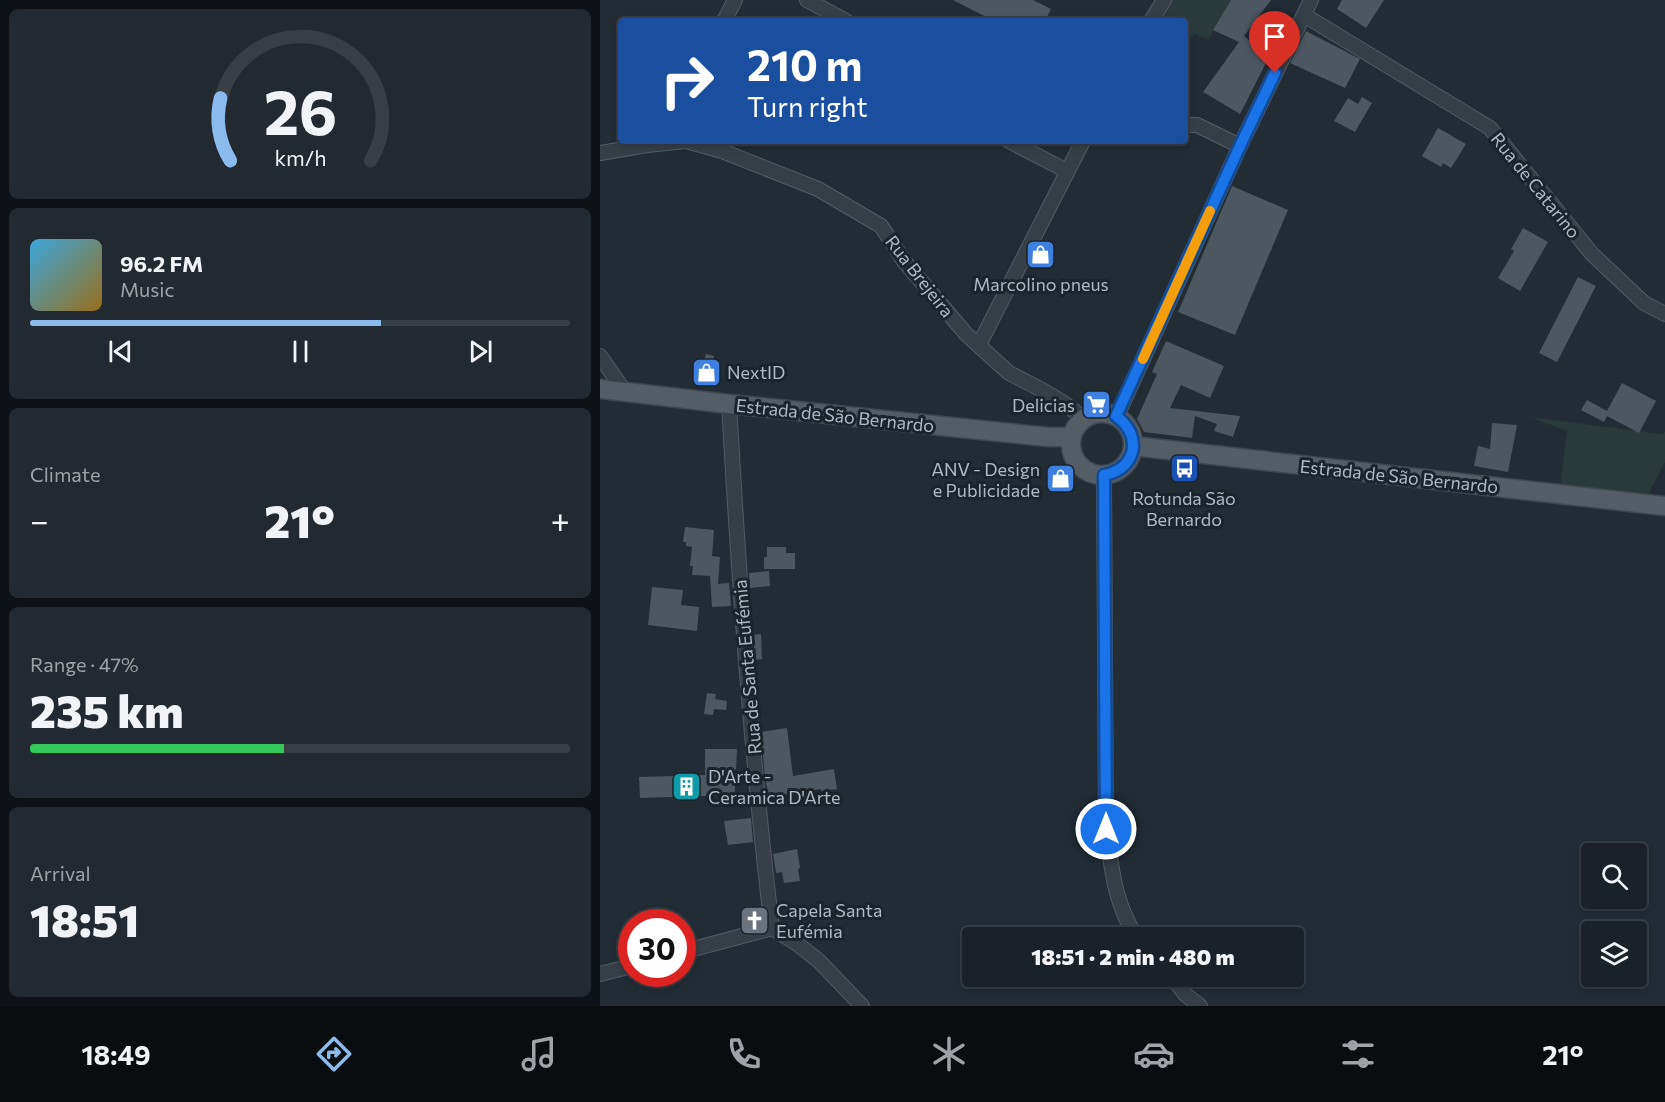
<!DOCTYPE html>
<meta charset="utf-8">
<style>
:root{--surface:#1a2128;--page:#232930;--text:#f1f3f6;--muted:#9fa3a8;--line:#383e45;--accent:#8bbaed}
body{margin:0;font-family:Commissioner,sans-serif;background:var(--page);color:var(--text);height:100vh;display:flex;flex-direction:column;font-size:22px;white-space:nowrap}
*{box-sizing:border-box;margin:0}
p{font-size:20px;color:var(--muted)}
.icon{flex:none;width:33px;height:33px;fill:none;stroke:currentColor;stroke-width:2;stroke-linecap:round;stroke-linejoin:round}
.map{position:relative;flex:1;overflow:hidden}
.details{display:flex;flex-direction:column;gap:9px;padding:9px;background:#0e1216;width:600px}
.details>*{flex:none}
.top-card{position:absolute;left:18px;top:18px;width:570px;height:126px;border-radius:6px;box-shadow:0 3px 9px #0003,0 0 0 2px var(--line);background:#1a4fa0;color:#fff;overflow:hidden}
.fabs{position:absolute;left:981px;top:843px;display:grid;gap:12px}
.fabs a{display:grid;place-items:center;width:66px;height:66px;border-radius:6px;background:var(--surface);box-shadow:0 3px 9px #0003,0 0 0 2px var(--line);font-size:30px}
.speed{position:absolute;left:18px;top:909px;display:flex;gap:12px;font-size:30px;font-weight:700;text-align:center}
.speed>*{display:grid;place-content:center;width:78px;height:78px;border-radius:50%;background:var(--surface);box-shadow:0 3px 9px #0003,0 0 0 2px var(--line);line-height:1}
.speed .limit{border:9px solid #d22;background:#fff;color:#111}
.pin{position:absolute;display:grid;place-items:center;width:51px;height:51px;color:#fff;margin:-62px -26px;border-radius:50% 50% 50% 0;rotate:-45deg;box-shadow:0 0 6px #0007}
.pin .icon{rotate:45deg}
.me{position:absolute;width:66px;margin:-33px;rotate:0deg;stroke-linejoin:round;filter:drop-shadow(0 0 4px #0008)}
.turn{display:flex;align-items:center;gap:21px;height:126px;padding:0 30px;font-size:27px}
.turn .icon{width:78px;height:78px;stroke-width:2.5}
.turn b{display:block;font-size:42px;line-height:51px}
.big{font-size:45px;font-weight:800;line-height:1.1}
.details .tile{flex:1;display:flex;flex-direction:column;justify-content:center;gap:9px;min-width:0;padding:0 21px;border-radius:9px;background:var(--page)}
.details .dial{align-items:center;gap:0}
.dial svg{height:156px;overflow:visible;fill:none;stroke:var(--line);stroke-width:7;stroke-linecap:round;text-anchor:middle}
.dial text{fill:var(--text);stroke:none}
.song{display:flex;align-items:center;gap:18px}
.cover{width:72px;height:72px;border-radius:9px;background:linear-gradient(135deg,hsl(200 70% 55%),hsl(40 70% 35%))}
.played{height:6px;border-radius:3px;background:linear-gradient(90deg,var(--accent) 65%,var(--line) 65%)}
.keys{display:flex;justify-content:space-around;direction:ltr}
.heat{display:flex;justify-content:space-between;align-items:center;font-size:33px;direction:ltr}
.charge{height:9px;border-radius:4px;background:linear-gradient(90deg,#34c759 47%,var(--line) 0)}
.trip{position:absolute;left:362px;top:927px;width:342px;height:60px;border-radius:6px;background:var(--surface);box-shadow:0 3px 9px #0003,0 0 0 2px var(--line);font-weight:800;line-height:60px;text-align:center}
.dock{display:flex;height:96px;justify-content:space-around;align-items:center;background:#0a0d10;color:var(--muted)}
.dock .icon{width:42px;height:42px}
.dock .current{color:var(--accent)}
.dock b{font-size:27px;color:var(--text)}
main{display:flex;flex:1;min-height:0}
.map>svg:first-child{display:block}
</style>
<main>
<section class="details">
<div class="tile dial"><svg viewBox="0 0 100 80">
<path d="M14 69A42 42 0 1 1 86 69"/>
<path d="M14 69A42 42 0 0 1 9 37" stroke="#8bbaed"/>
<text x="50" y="56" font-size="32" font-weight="700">26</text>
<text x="50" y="72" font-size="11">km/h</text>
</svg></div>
<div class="tile">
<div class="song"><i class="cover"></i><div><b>96.2 FM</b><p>Music</p></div></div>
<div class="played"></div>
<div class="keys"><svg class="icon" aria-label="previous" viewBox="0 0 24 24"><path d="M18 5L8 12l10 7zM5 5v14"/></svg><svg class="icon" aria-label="pause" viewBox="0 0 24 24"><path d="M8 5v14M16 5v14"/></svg><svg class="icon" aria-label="next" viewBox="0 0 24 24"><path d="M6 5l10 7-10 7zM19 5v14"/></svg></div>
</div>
<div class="tile"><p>Climate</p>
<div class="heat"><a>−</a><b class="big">21°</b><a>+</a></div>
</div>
<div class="tile"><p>Range · 47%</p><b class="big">235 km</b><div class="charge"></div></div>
<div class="tile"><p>Arrival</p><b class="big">18:51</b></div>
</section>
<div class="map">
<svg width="1065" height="1006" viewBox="0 0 1065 1006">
<rect width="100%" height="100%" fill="#222c35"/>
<path fill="#283b3a" d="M 568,0 L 631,0 L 608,40 L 594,33 L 585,49 L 585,21 L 554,21 Z
M 930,417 L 1061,434 L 1065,432 L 1065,462 L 1048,495 L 960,488 L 967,431 Z"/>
<path fill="#4b5761" d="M 353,0 L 433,0 L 451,9 L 445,21 L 394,21 Z
M 631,0 L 671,0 L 644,36 L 669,57 L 640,114 L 603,92 L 639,42 L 613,30 Z
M 742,0 L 784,0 L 766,28 L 737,9 Z
M 706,31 L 760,59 L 745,88 L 690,63 Z
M 762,97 L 772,103 L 755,132 L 734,121 L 748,98 L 758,104 Z
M 838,128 L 866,144 L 851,168 L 843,163 L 841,167 L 822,156 Z
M 632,186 L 688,210 L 635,335 L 578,312 Z
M 923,228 L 948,242 L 920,291 L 898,278 L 914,251 L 911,249 Z
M 978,277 L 996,286 L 957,362 L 939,353 Z
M 566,341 L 624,366 L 610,398 L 581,385 L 570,408 L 640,416 L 633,437 L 614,431 L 617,424 L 595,416 L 592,438 L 544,432 L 537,419 L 557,374 L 552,372 Z
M 106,354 L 114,356 L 107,385 L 98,384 Z
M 1022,383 L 1056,401 L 1039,433 L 1007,416 L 1004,422 L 981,410 L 987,400 L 1007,411 Z
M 892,423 L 917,425 L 908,472 L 874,466 L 878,446 L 890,449 Z
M 85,527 L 114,530 L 112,556 L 120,557 L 118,584 L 129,583 L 131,606 L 112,607 L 110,576 L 92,575 L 93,566 L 90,566 L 92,547 L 86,546 L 86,542 L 83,542 Z
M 167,547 L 186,547 L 186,553 L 195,553 L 195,569 L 164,569 L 164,557 L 167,557 Z
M 169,571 L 170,586 L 150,588 L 149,573 Z
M 52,587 L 83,590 L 81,605 L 99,607 L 97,631 L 48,625 Z
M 161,634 L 162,659 L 155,660 L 153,635 Z
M 107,693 L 116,694 L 115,699 L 127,701 L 126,710 L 114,709 L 113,715 L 104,714 Z
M 187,728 L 193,776 L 234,769 L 237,789 L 221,791 L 221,789 L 169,797 L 165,778 L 161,732 Z
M 105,749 L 137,749 L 136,769 L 135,769 L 135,795 L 40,798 L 39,777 L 105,775 Z
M 151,818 L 153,842 L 128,845 L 124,821 Z
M 197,849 L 200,868 L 198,869 L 200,881 L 184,883 L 182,872 L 176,873 L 173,854 Z"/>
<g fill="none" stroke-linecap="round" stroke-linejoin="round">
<defs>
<path id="minor" d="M 207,0 L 246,21
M 704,15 L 890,128 L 992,254 L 1044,303 L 1065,314
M 124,21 L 135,0
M 551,21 L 564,0
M 585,125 L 597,125 L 640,146
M 409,141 L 467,171
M 0,153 L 47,145 L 86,141 L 122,151 L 218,189 L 281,226 L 304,261 L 366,334 L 409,373 L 444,391 L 464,403 L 483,418
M 379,345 L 483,141
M 0,356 L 25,392
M 129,404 C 139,579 151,754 172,928
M 517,416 L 640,146 L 711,0
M 504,475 L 506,829 C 512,869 514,903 537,938
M 172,928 L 196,943 L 219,961 L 262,1006
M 82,952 L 172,928
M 0,974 L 32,966
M 571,976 L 586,995 L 600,1006"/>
<path id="major" d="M 0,389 L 129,404 L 448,437 L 471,437
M471 444a31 31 0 1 1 62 0a31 31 0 1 1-62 0Z
M 533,446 L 1065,506"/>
</defs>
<use href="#minor" stroke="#535c64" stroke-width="16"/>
<use href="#major" stroke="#3f4750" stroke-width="21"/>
<use href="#minor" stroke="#363e46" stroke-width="14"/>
<use href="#major" stroke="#545d66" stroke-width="18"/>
</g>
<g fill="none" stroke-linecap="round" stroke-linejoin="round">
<defs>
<path id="route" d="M 506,829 L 504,475 C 537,469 543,435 516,416 L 640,146 L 675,73"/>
</defs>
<use href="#route" stroke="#114b97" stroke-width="15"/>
<use href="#route" stroke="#1a73e8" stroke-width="10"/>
<path stroke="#f59e0b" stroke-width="10" d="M 543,359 L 610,211"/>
</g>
<defs>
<symbol id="shop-square" viewBox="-11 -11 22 22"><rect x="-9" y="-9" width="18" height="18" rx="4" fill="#3f7fe0" stroke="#1b232b"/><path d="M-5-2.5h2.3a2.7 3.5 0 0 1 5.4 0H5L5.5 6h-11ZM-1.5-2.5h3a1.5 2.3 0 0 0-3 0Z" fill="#fff"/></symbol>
<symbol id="supermarket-square" viewBox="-11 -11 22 22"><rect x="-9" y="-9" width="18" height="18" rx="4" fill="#3f7fe0" stroke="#1b232b"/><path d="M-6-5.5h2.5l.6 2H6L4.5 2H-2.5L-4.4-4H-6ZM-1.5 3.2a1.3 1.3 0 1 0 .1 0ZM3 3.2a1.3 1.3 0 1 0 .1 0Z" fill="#fff"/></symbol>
<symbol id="bus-square" viewBox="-11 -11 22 22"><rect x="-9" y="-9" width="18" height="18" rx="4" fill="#1a4fb4" stroke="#1b232b"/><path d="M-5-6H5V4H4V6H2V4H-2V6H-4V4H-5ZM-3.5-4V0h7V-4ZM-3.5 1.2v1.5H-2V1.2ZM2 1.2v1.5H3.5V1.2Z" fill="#fff"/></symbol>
<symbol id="building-square" viewBox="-11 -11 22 22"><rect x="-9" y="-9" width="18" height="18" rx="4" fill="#0f9aa8" stroke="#1b232b"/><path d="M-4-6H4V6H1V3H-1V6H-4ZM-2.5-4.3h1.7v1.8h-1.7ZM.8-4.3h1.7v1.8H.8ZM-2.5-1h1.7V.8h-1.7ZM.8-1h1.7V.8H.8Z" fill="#fff"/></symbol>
<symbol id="church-square" viewBox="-11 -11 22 22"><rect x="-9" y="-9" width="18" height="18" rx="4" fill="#6b7280" stroke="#1b232b"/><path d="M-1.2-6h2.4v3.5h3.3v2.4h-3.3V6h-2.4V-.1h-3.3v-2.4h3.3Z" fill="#fff"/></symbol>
</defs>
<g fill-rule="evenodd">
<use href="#shop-square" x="424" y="238" width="33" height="33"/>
<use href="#shop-square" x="90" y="356" width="33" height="33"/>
<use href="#supermarket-square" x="480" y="388" width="33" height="33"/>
<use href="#bus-square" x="568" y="452" width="33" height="33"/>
<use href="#shop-square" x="444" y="462" width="33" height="33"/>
<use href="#building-square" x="70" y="770" width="33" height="33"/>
<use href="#church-square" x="138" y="904" width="33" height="33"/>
</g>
<g text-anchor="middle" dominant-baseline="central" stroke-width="6" stroke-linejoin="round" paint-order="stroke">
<g font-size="18" fill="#b0b9c3" stroke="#1b232b">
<text transform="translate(936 185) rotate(51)">Rua de Catarino</text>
<text transform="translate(320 276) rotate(52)">Rua Brejeira</text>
<text transform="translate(235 415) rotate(6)">Estrada de São Bernardo</text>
<text transform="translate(799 476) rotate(6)">Estrada de São Bernardo</text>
<text transform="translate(147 667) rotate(-95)">Rua de Santa Eufémia</text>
</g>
<g font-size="18" fill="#b0b9c3" stroke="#1b232b" text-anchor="start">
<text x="441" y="284" text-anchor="middle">Marcolino pneus</text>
<text x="127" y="372">NextID</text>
<text x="475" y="405" text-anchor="end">Delicias</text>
<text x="440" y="469" text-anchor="end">ANV - Design<tspan x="440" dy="21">e Publicidade</tspan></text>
<text x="584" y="498" text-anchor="middle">Rotunda São<tspan x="584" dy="21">Bernardo</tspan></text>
<text x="108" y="776">D'Arte -<tspan x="108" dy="21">Ceramica D'Arte</tspan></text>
<text x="176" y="910">Capela Santa<tspan x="176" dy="21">Eufémia</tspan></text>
</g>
</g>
</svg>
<div class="fabs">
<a><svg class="icon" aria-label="search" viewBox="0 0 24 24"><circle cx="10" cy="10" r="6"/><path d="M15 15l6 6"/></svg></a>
<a><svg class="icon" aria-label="layers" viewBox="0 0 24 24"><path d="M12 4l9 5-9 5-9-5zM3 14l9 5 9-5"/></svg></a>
</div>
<div class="speed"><div class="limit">30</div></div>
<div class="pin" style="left:675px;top:73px;background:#d93025"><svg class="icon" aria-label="arrive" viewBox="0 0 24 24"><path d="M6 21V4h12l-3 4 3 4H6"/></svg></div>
<svg class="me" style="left:506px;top:829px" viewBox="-20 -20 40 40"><circle r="17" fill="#1a73e8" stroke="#fff" stroke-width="3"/><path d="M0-11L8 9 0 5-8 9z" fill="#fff"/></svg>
<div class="trip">18:51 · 2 min · 480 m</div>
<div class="top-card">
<div class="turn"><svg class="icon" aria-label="right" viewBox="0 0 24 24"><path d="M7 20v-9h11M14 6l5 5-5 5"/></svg><div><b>210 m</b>Turn right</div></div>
</div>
</div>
</main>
<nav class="dock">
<b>18:49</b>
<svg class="icon current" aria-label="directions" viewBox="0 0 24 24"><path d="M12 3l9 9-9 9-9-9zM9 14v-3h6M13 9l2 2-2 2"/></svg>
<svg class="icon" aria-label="music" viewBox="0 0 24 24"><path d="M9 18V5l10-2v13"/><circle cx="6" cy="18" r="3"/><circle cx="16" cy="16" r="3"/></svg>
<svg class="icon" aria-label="phone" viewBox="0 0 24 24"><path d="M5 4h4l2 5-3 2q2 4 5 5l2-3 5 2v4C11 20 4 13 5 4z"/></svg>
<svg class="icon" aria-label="climate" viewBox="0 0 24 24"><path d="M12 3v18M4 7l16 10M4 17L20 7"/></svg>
<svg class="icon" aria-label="car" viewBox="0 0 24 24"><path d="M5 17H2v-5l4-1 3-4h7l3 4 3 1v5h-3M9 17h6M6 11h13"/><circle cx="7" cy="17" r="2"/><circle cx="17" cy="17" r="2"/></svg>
<svg class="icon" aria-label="filters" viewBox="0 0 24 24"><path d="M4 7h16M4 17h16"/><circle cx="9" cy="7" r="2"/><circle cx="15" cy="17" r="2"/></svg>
<b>21°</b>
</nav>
